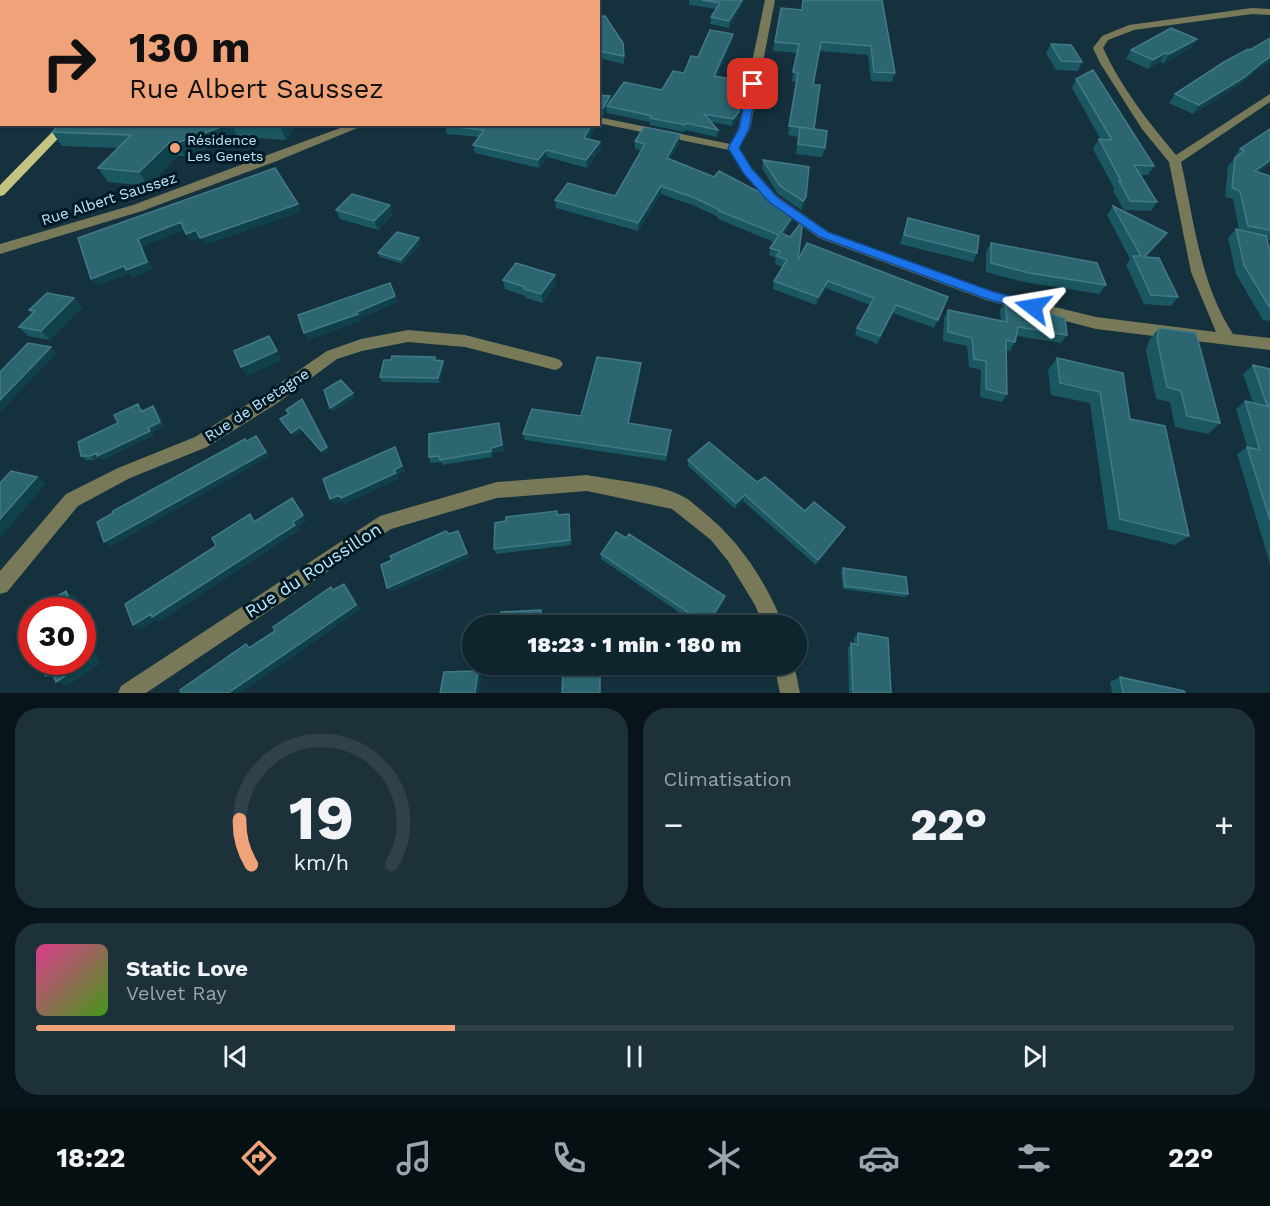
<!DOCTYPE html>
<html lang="fr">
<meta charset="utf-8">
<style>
:root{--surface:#0f252e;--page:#1d313a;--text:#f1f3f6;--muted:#9ba5aa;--line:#2f424a;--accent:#f0a279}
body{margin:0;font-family:"Work Sans",sans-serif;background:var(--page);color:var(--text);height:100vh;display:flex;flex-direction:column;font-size:22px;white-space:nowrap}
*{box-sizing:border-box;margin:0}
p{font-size:20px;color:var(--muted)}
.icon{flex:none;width:33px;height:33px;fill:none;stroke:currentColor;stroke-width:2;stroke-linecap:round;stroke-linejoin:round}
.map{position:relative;height:693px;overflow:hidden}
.drawer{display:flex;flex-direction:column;gap:15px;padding:15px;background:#081419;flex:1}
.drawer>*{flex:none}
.top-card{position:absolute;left:0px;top:0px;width:600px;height:126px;box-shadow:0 2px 4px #0004,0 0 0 2px var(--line);background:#f0a279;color:#111;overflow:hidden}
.speed{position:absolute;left:18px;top:597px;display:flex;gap:12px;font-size:30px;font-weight:700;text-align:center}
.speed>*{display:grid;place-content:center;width:78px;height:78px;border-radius:50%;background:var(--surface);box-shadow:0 2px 4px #0004,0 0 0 2px var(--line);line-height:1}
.speed .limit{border:9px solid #d22;background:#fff;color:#111}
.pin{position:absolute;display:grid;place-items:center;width:51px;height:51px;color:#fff;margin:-26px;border-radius:12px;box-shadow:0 3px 9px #0006}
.me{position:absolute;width:66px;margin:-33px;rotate:284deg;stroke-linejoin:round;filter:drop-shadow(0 0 4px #0008)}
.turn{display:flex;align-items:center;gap:21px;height:126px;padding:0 30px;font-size:27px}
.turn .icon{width:78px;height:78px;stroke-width:2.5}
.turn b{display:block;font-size:42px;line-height:51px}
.big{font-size:45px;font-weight:800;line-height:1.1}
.drawer .widget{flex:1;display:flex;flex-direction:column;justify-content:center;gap:9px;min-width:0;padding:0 21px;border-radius:24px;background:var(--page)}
.drawer .dial{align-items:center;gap:0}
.dial svg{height:156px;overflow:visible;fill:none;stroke:var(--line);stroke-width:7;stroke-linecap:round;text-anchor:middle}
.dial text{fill:var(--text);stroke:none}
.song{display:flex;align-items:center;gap:18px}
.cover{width:72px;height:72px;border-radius:9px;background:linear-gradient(135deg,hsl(330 70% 55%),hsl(100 70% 35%))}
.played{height:6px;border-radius:3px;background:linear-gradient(90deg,var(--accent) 35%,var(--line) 35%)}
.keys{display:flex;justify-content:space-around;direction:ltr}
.heat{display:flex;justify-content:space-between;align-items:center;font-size:33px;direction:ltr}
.drawer .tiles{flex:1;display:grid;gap:15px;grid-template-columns:1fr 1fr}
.widget:last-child{grid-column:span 2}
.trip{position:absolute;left:462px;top:615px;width:345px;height:60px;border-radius:30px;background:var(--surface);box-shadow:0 2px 4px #0004,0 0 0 2px var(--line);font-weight:800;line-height:60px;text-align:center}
.menu{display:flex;height:96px;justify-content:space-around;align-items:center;background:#060f12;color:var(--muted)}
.menu .icon{width:42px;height:42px}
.menu .on{color:var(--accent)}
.menu b{font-size:27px;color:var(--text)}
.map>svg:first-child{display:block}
</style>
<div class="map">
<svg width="1270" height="693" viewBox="0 0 1270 693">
<rect width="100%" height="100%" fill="#14313d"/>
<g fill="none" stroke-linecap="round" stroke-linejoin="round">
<path fill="#787959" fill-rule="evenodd" d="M 765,0 L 775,0 L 750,129 L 739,148 L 752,168 L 777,196 L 829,232 L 994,292 L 1096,317 L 1216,332 L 1191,272 L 1169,162 L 1142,129 L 1100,63 L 1093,48 L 1102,36 L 1129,25 L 1252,8 L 1270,9 L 1270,15 L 1252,14 L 1134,30 L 1108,40 L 1103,48 C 1121,87 1148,122 1176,155 L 1270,94 L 1270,102 L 1181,162 C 1194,220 1200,284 1233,334 L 1270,338 L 1270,350 L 1096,329 L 986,300 L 819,238 L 769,202 L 744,174 L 729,150 L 598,123 L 598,117 L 730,144 L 738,129 Z
M 351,124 L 367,124 L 277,161 L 142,211 L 0,254 L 0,244 L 133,205 Z
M 408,330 L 465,335 L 555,358 L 560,360 L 563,364 L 560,368 L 555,370 L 465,347 L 408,342 L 362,351 L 337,359 L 276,404 L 207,447 L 130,478 L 78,506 L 7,592 L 0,594 L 0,571 L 66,494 L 118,468 L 195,437 L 264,394 L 327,351 L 361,339 Z
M 587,475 C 613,480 660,484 682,496 C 689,499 695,505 701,510 C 740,541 765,580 784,626 L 764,626 L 755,605 L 728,561 L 711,540 L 672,509 L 587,491 L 497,498 L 391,529 L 146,693 L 118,693 L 121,686 L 380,516 L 497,482 Z
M 774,664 L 794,664 L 800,693 L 780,693 Z"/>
<path fill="#c3c481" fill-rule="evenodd" d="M 60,124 L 72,124 L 4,195 L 0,196 L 0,185 Z"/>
</g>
<path fill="#1a5761" d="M 689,0 L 745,0 L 729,28 L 710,24 L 711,17 L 716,9 L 689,5 Z
M 882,0 L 895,73 L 892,82 L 871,81 L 868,55 L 819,51 L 813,85 L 814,129 L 825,148 L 822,157 L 796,154 L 798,137 L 788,135 L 796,82 L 792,81 L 797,53 L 773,51 L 781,8 L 801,10 Z
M 598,17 L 624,56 L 624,64 L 598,58 Z
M 1197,39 L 1191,48 L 1164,63 L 1160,62 L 1148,69 L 1126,59 L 1131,50 Z
M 732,41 L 717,76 L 743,88 L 738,119 L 732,126 L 712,122 L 718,130 L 717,137 L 686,130 L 684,132 L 650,125 L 650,122 L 607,113 L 607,109 L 603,116 L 598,115 L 598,95 L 610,96 L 611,101 L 662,90 L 684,73 L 698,57 Z
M 1051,44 L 1082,62 L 1078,71 L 1056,70 L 1046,53 Z
M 1253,73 L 1238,86 L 1193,114 L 1169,103 L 1175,94 Z
M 1076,79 L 1154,166 L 1148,175 L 1140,175 L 1157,202 L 1151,211 L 1124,210 L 1113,191 L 1114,188 L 1093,149 L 1099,139 L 1101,140 L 1072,88 Z
M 60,124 L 296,124 L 286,140 L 238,137 L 185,156 L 178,156 L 148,186 L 108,182 L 98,168 L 118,148 L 62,146 L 52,132 Z
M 597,125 L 589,139 L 600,142 L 601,149 L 587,168 L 547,157 L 539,168 L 475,153 L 473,145 L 479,137 L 447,134 L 445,126 Z
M 1270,129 L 1270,164 L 1258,172 L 1270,176 L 1270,240 L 1267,240 L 1270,251 L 1270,321 L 1263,320 L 1236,274 L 1228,238 L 1236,229 L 1239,230 L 1233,199 L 1225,197 L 1228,166 L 1235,158 L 1234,158 L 1240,149 Z
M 635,141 L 679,142 L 670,159 L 794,214 L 792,222 L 784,234 L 798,260 L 938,320 L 934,328 L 893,313 L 877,344 L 855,335 L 857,328 L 870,305 L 826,288 L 816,305 L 773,289 L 774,281 L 783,267 L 775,264 L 776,258 L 769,255 L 770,248 L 774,242 L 718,219 L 718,217 L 695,206 L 661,194 L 638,231 L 556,208 L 555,200 L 615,196 L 641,151 L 635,149 Z
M 763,160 L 806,197 L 804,206 L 801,210 L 778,194 L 762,168 Z
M 390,205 L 393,214 L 378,230 L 340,219 L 336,210 Z
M 1113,206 L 1167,233 L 1160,242 L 1146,257 L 1178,297 L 1171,306 L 1144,304 L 1126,265 L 1130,259 L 1107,215 Z
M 908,218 L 977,253 L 973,262 L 900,244 Z
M 419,238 L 421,243 L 403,264 L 380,257 L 378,253 Z
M 991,243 L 1106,285 L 1099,294 L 1024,282 L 986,272 L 986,252 Z
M 555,275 L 556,284 L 543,303 L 526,298 L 525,296 L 505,289 L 503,280 Z
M 74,298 L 82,307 L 50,340 L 28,336 L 19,327 L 32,314 L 29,310 Z
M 1005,302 L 1067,335 L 1061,343 L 1017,336 L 1015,342 L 1010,351 L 1006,350 L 1007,394 L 1002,402 L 980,397 L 981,370 L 969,367 L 967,346 L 943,341 L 944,318 L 948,310 L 1001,321 L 1000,310 Z
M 1159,328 L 1220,423 L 1208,434 L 1175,427 L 1170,402 L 1156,399 L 1146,351 L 1149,340 Z
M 435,357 L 436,360 L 443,361 L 444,365 L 440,383 L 382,382 L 380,377 L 391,360 Z
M 1057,358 L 1123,373 L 1130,419 L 1189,536 L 1175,545 L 1108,529 L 1090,403 L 1051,395 L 1048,370 Z
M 1253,365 L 1270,369 L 1270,564 L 1237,454 L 1247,447 L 1236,409 L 1245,401 L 1253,403 L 1243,374 Z
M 641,369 L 629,424 L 671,430 L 666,461 L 525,440 L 523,434 L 581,416 Z
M 153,406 L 157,411 L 164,426 L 152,432 L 154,435 L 102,460 L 100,458 L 94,460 L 86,460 L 81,456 L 118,423 L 142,408 L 143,411 Z
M 499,423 L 504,451 L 492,453 L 492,457 L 442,465 L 441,462 L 431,463 L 429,457 Z
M 688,460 L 757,482 L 805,511 L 845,527 L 842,532 L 816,565 L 743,501 L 735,509 L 688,466 Z
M 569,514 L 571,545 L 496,554 L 494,549 L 558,515 Z
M 601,554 L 724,601 L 709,626 L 699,626 L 601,559 Z
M 843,568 L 908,594 L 905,597 L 843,589 L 841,572 Z
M 858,633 L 891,693 L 849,693 L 848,648 L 851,643 L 854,644 L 854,638 Z
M 1120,677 L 1185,693 L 1112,693 L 1110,682 Z"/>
<path fill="#10414b" d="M 278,0 L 302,0 L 300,2 L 278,2 Z
M 742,0 L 745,0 L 729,28 L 729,21 Z
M 733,34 L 732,41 L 714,83 L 714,76 Z
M 1197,39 L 1191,48 L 1164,63 L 1169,54 Z
M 1165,53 L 1160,62 L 1148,69 L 1153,60 Z
M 1270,57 L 1270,62 L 1253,73 L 1238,86 L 1193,114 L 1199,105 Z
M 743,88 L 738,119 L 732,126 L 733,119 Z
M 610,96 L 611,103 L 607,106 L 607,109 L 603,116 L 603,108 Z
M 229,124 L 231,124 L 238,137 L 185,156 L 177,143 Z
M 281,124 L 296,124 L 286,140 L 280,126 Z
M 592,124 L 597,125 L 585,145 L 584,138 Z
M 680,134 L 679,142 L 666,166 L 667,158 Z
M 170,142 L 178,156 L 148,186 L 139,172 Z
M 600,142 L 601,149 L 587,168 L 586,160 Z
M 546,150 L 547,157 L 539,168 L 538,160 Z
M 1270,160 L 1270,164 L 1248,180 L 1255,171 Z
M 661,186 L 661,194 L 638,231 L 638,223 Z
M 806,197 L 804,206 L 801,210 L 803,201 Z
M 298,204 L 301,212 L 205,245 L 200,238 Z
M 390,205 L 393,214 L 378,230 L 374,221 Z
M 794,214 L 792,222 L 779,241 L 781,233 Z
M 181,222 L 185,230 L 143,246 L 153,269 L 132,278 L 129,274 L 97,286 L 91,279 L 124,266 L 138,239 Z
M 196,230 L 201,238 L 191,242 L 186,234 Z
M 1167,233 L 1160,242 L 1138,266 L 1144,257 Z
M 419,238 L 421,243 L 403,264 L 401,260 Z
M 555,275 L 556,284 L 543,303 L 541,294 Z
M 828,281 L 826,288 L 816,305 L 818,297 Z
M 395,296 L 398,302 L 360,319 L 362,321 L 308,340 L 304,333 Z
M 74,298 L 82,307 L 50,340 L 41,331 Z
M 269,336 L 282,360 L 247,376 L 241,367 Z
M 51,347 L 57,353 L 0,412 L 0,400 Z
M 443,361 L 444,365 L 440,383 L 438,378 Z
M 641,363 L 641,369 L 628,429 L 628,423 Z
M 353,393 L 355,398 L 332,412 L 330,408 Z
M 302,399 L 330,451 L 324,455 L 321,451 Z
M 153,406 L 157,411 L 164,426 L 152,432 L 154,435 L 102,460 L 100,458 L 94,460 L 90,456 L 148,428 Z
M 499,423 L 504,451 L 492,453 L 492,457 L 491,448 Z
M 300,427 L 303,431 L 294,437 L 291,433 Z
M 256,436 L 270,456 L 110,547 L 104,542 Z
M 395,447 L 405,471 L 397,476 L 394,470 Z
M 396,473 L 399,479 L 344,504 L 342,501 L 334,505 L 330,499 Z
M 37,477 L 46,484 L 0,538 L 0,519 Z
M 745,495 L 743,501 L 735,509 L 736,503 Z
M 292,498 L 307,521 L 298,527 L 300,530 L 159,622 L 156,620 L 141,629 L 133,625 L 293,522 Z
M 845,527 L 842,532 L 816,565 L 818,560 Z
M 458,531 L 469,558 L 391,592 L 387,588 Z
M 344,584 L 349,589 L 361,609 L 241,693 L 228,693 Z
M 66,591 L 76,597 L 81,610 L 73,610 Z
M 725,596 L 724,601 L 709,626 L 707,626 Z
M 541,610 L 543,616 L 543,626 L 541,626 Z
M 82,615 L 100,664 L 67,686 L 56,682 L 82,639 Z
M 478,671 L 481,676 L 479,693 L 475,693 Z
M 52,672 L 57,680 L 46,676 Z"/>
<path fill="#2c6671" stroke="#427a87" stroke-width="1.5" d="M 103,0 L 280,0 L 285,2 L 101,2 Z
M 702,0 L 742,0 L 729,21 L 711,17 L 720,3 Z
M 803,0 L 882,0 L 895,73 L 874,72 L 871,46 L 821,42 L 813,85 L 820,85 L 814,129 L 789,126 L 798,73 L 793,72 L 799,44 L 775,42 L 781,8 L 802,10 Z
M 605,16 L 623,43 L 624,56 L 598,51 L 598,17 Z
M 1171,28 L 1197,39 L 1169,54 L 1165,53 L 1153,60 L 1131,50 Z
M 710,30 L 733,34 L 714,76 L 744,81 L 739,112 L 733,119 L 704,114 L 718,130 L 686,123 L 685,125 L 650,118 L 652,116 L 607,106 L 624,82 L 662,90 L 673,71 L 684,73 L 691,56 L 698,57 Z
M 1270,38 L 1270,57 L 1260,64 L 1245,77 L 1199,105 L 1175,94 L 1224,62 L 1248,49 L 1250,50 Z
M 1051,44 L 1071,45 L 1082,62 L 1061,61 Z
M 1093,70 L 1154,166 L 1134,165 L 1157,202 L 1130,201 L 1119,181 L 1121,181 L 1099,139 L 1112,140 L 1076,79 Z
M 598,95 L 610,96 L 603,108 L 598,108 Z
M 60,124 L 229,124 L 177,143 L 170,142 L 139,172 L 98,168 L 131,135 L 52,132 Z
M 246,124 L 281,124 L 280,126 Z
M 446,124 L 592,124 L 584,138 L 600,142 L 586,160 L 546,150 L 538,160 L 473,145 L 484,130 L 445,126 Z
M 644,127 L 680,134 L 667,158 L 714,177 L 719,171 L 776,201 L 794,214 L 781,233 L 790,237 L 803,220 L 798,260 L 807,243 L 948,297 L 938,320 L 896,305 L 880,336 L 857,328 L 874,298 L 828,281 L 818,297 L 774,281 L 787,260 L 777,256 L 780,251 L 770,248 L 779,235 L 719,211 L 720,210 L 695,198 L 661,186 L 638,223 L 555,200 L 568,183 L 615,196 L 645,144 L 635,141 Z
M 800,127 L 827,131 L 825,148 L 798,144 Z
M 1270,129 L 1270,160 L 1255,171 L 1270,176 L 1270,230 L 1248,226 L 1240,191 L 1232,188 L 1235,158 L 1244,151 L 1240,149 Z
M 763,160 L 809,167 L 806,197 L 803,201 L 780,186 Z
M 275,168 L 298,204 L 200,238 L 196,230 L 186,234 L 181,222 L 138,239 L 147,262 L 126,270 L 124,266 L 91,279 L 78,238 Z
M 352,194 L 390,205 L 374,221 L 336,210 Z
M 1113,206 L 1167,233 L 1144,257 L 1159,258 L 1178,297 L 1151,295 L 1133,256 L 1141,256 Z
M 908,218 L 979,236 L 977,253 L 904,235 Z
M 1236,229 L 1266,236 L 1270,251 L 1270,308 L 1244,265 Z
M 397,232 L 419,238 L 401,260 L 378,253 Z
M 991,243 L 1097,263 L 1106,285 L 1029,273 L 991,263 Z
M 516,263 L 555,275 L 541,294 L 524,289 L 525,287 L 503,280 Z
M 390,283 L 395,296 L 357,312 L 358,314 L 304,333 L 298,315 Z
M 47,293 L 74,298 L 41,331 L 19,327 L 35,311 L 29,310 Z
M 1005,302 L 1065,318 L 1067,335 L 1018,327 L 1015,342 L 1006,340 L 1007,394 L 986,389 L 986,361 L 974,359 L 972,338 L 948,332 L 948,310 L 1007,322 Z
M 1159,328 L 1196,333 L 1220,423 L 1187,416 L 1181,391 L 1167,387 L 1157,339 Z
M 269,336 L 277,351 L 241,367 L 234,351 Z
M 28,343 L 51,347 L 0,400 L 0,372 Z
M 392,356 L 435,357 L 434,360 L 443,361 L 438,378 L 380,377 L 384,360 L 391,360 Z
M 597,357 L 641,363 L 628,423 L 671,430 L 666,455 L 523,434 L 532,409 L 581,416 Z
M 1057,358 L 1123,373 L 1130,419 L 1165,426 L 1189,536 L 1120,519 L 1100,392 L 1060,383 Z
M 1253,365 L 1270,369 L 1270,406 L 1267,405 Z
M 341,380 L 353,393 L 330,408 L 324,390 Z
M 302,399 L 327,447 L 321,451 L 300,427 L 291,433 L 280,419 L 289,414 L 286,410 Z
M 1245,401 L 1270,407 L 1270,520 L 1247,447 L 1260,450 Z
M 138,404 L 141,412 L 153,406 L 160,422 L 148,428 L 150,431 L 97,456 L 97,453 L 90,456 L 81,456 L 78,442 L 118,423 L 114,415 Z
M 499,423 L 502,445 L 491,448 L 491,451 L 440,460 L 439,456 L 429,457 L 429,434 Z
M 256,436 L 266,452 L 104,542 L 97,522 L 113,513 L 113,511 L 245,439 L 247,441 Z
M 709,442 L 757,482 L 765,477 L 805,511 L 814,502 L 845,527 L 818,560 L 745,495 L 736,503 L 688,460 Z
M 395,447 L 402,466 L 394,470 L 396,473 L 341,498 L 339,495 L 330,499 L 323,479 Z
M 11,471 L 37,477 L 0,519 L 0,483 Z
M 292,498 L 303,515 L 293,522 L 295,525 L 152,617 L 151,614 L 133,625 L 125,604 L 216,546 L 212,538 L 250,514 L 254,522 Z
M 557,511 L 557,515 L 569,514 L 570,540 L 494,549 L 495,523 L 506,521 L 506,517 Z
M 446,531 L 449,534 L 458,531 L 467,553 L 387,588 L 381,565 L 392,560 L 390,556 Z
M 616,532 L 626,538 L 629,534 L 725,596 L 707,625 L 601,554 Z
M 843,568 L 906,577 L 908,594 L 845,586 Z
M 344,584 L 356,605 L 228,693 L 181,693 L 180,690 L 246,644 L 249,648 L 275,631 L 273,627 L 331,587 L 333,590 Z
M 66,591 L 73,610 L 32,610 Z
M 541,610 L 541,626 L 500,626 L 501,612 Z
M 858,633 L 888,638 L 891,693 L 853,693 L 851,643 L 858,645 Z
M 82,639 L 90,660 L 56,682 L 52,672 L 46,676 L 41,662 L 82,662 Z
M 600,669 L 600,693 L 562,693 L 563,670 Z
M 478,671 L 475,693 L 440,693 L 444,672 Z
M 1120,677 L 1184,691 L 1185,693 L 1123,693 Z"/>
<path fill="#1a73e8" stroke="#114b97" stroke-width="1.5" d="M 753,81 L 757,84 L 749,129 L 739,148 L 752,169 L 777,197 L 828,232 L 994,292 L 1038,303 L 1040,307 L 1038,310 L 1033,312 L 987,299 L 820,237 L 769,202 L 744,174 L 728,148 L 739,129 L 748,84 Z"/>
<circle fill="#f0a279" stroke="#001924" stroke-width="2" cx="175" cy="148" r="6"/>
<g text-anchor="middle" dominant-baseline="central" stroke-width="6" stroke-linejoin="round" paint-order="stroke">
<g font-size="14" fill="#bde7fb" stroke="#001924" text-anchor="start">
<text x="187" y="140">Résidence<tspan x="187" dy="16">Les Genets</tspan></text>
</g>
<g font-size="15" fill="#bde7fb" stroke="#001924">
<text transform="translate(109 199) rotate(-18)">Rue Albert Saussez</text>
<text transform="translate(257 405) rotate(-33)">Rue de Bretagne</text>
</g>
<g font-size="18" fill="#bde7fb" stroke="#001924">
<text transform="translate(313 570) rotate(-33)">Rue du Roussillon</text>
</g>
</g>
</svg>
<div class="speed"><div class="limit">30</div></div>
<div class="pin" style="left:753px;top:84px;background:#d93025"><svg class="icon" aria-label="arrive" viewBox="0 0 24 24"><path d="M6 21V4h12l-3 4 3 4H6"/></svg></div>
<svg class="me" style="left:1033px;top:307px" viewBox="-20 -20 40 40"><path d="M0-17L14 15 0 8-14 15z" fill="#1a73e8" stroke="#fff" stroke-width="4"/></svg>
<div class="trip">18:23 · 1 min · 180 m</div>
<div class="top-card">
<div class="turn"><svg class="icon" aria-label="right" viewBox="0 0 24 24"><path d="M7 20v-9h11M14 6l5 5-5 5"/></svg><div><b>130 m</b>Rue Albert Saussez</div></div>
</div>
</div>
<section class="drawer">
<div class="tiles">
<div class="widget dial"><svg viewBox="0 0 100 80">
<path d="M14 69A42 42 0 1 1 86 69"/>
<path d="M14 69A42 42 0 0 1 8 46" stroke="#f0a279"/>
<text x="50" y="56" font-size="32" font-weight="700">19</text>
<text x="50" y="72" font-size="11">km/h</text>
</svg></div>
<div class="widget"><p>Climatisation</p>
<div class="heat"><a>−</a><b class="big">22°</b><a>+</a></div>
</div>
<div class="widget">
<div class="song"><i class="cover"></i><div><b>Static Love</b><p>Velvet Ray</p></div></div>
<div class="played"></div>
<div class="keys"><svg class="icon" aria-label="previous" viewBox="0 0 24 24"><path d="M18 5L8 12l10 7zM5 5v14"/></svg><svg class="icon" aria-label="pause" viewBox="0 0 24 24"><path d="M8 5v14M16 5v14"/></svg><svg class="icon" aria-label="next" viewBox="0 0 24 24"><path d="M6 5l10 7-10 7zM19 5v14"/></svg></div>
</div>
</div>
</section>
<nav class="menu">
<b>18:22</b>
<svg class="icon on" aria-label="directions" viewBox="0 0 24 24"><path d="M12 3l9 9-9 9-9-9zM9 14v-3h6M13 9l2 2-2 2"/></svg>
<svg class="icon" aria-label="music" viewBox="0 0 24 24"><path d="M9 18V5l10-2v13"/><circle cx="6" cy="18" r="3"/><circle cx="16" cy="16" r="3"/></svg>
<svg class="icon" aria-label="phone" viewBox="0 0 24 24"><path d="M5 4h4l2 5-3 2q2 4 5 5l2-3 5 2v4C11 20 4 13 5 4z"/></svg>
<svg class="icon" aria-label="climate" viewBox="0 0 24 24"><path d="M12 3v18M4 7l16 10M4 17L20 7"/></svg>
<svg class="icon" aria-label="car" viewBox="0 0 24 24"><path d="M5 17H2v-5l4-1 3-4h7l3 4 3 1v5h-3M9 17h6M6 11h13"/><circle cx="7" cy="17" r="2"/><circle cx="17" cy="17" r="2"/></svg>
<svg class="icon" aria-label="filters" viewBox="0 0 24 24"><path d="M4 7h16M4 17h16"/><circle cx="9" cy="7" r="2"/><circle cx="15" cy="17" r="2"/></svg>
<b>22°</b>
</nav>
